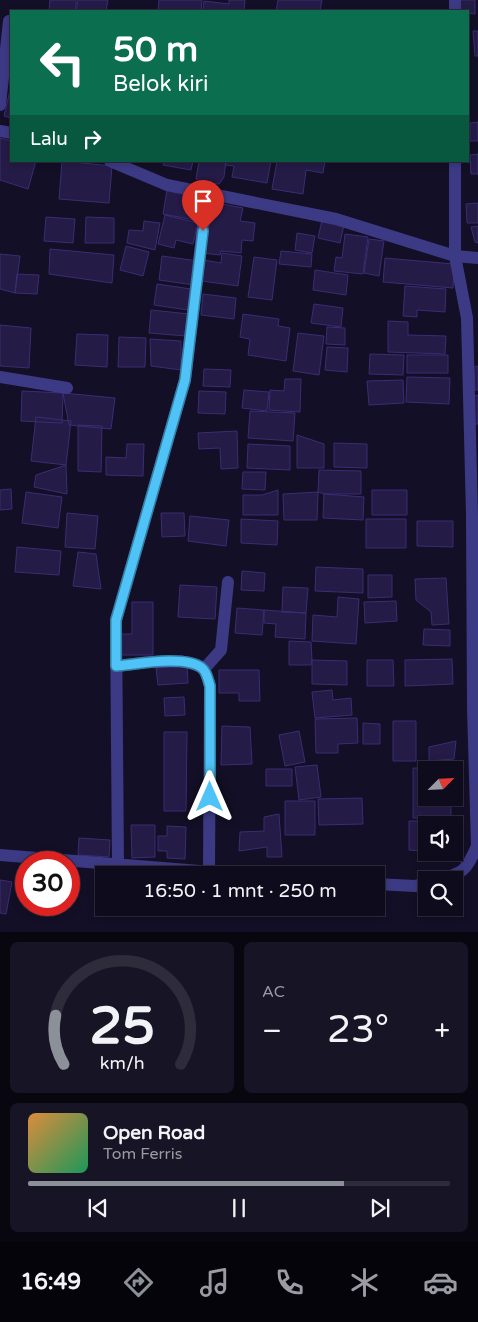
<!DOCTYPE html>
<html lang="id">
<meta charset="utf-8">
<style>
:root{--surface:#0e0b1c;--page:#171425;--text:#f1f3f6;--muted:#9b9ba3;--line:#2e2b3b;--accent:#8c9099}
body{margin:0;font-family:"Varela Round",sans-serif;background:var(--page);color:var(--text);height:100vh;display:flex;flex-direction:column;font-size:19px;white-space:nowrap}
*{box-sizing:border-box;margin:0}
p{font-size:16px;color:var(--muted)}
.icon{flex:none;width:28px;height:28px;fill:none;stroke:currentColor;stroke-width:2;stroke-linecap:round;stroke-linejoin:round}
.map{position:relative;height:932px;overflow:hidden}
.details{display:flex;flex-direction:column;gap:10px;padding:10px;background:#08060f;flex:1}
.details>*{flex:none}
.banner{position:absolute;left:10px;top:10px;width:459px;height:152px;border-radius:0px;box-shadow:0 2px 8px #0003,0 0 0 1px var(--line);background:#0b6e4f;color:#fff;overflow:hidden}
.needle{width:32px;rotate:66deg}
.tools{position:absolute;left:418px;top:761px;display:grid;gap:10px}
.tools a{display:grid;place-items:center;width:45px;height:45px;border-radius:0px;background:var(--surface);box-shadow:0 2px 8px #0003,0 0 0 1px var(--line);font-size:25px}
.speed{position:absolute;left:15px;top:851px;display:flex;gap:10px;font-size:25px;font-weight:700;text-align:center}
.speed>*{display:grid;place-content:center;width:65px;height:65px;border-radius:50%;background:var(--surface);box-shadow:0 2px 8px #0003,0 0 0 1px var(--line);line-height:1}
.speed .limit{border:8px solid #d22;background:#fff;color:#111}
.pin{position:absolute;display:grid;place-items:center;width:42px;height:42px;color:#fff;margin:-51px -21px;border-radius:50% 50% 50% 0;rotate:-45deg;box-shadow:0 0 5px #0007}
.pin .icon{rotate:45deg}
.me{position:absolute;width:55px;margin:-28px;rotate:0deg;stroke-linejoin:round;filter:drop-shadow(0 0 4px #0008)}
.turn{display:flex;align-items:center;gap:18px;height:105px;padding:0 20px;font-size:22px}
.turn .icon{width:65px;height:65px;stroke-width:2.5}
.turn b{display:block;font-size:35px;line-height:42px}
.then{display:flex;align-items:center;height:48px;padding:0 20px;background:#0003;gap:10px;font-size:19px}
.big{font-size:38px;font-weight:600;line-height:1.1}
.details .tile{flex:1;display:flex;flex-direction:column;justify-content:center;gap:8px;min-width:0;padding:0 18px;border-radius:8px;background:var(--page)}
.details .dial{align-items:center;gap:0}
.dial svg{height:130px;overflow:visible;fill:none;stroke:var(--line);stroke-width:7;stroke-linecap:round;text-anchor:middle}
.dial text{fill:var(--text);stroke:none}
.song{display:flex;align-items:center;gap:15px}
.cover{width:60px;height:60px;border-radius:8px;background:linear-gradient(135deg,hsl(30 70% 55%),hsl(150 70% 35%))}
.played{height:5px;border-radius:2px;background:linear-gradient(90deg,var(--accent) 75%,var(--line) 75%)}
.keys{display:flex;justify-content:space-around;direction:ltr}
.heat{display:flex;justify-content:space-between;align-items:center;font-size:28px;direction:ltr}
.details .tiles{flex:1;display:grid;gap:10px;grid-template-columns:1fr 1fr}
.tile:last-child{grid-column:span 2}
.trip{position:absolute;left:95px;top:866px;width:290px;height:50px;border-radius:0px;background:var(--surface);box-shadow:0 2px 8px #0003,0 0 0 1px var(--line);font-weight:600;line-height:50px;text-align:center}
.dock{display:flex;height:80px;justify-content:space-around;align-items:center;background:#06040b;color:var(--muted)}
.dock .icon{width:35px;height:35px}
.dock .on{color:var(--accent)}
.dock b{font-size:22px;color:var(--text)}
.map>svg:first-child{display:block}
</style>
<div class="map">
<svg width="478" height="932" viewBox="0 0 478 932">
<rect width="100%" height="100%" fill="#130f26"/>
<path fill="#241b47" stroke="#3b2d73" d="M 50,0 L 76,0 L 76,11 L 49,11 Z
M 78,0 L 108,0 L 106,11 L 76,11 Z
M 159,0 L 202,0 L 201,11 L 158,11 Z
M 229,0 L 245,0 L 244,11 L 203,11 L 204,1 L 229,4 Z
M 278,0 L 322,0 L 320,11 L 276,11 Z
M 459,0 L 475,0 L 475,14 L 468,13 L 468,11 L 458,11 Z
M 473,31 L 478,31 L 478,56 L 475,56 Z
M 11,86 L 11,118 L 4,116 Z
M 478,122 L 478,141 L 470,141 L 470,123 Z
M 0,138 L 11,141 L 11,161 L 36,161 L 28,189 L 0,180 Z
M 478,154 L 478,174 L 471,174 L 470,155 Z
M 62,161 L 112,166 L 109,203 L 59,199 Z
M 164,161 L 193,161 L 191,170 L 163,165 Z
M 199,161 L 226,161 L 224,177 L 219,184 L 203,183 L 196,179 Z
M 226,161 L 271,161 L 267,183 L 232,177 L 234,166 L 225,165 Z
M 277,161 L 325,161 L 323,173 L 306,170 L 303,194 L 272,189 Z
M 167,190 L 183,193 L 182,202 L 203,205 L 200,221 L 163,214 Z
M 212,202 L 243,208 L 240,221 L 255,223 L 253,241 L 242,240 L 241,253 L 221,251 L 220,255 L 202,253 Z
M 478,203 L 478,223 L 467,223 L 466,204 Z
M 165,215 L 198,223 L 193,244 L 176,240 L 174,248 L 158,244 Z
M 46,217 L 75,219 L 73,243 L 44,241 Z
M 86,217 L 114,218 L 114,243 L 85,243 Z
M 322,220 L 344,225 L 340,243 L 318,238 Z
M 144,221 L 160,223 L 155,250 L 127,243 L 129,230 L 143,231 Z
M 478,226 L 478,243 L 475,242 L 471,227 Z
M 297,233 L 315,236 L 312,253 L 295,250 Z
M 345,234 L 368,237 L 363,274 L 334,271 L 336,257 L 342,258 Z
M 369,239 L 384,241 L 379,276 L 364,273 Z
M 126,246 L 149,252 L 143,276 L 120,270 Z
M 50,249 L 114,255 L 112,283 L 49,274 Z
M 281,251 L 312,254 L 311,267 L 279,264 Z
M 222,253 L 242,256 L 238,286 L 202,281 L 204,260 L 221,263 Z
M 0,254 L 20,256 L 15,293 L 0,289 Z
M 162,256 L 198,261 L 194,285 L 159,280 Z
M 254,257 L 277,260 L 272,300 L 248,297 Z
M 385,258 L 454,264 L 453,288 L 383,282 Z
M 315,270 L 348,275 L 346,295 L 313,290 Z
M 17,274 L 39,275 L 37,294 L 15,293 Z
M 157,284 L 191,289 L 188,310 L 154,305 Z
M 405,286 L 446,289 L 445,312 L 417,310 L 417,317 L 403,316 Z
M 203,294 L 236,298 L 234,319 L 201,315 Z
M 314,304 L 343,308 L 341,327 L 311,323 Z
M 151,310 L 189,314 L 186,336 L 149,333 Z
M 243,314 L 279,319 L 278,326 L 290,328 L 286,361 L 248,355 L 250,339 L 240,337 Z
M 388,321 L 408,322 L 408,335 L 446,336 L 445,354 L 388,352 Z
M 0,325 L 31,328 L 29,368 L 0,366 Z
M 327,327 L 345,328 L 345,345 L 326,344 Z
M 298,333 L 324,336 L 319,375 L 293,371 Z
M 77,334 L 108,335 L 107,367 L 75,365 Z
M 119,337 L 146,338 L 145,367 L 118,367 Z
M 150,339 L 181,341 L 181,370 L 151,366 Z
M 327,347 L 348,348 L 347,372 L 325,370 Z
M 370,354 L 404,355 L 403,375 L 369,374 Z
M 407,355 L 448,355 L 448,373 L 407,373 Z
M 478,366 L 478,390 L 475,390 L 474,367 Z
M 204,369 L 231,370 L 230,387 L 203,386 Z
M 407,377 L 450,378 L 449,404 L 406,402 Z
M 285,379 L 301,379 L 300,412 L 269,410 L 270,390 L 284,391 Z
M 403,380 L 404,403 L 369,405 L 367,381 Z
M 244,390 L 269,392 L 267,411 L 242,408 Z
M 22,391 L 63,393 L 62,423 L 21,421 Z
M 199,391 L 226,392 L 225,414 L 198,413 Z
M 63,393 L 115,398 L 111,429 L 69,425 Z
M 478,395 L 478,424 L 475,424 L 474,396 Z
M 250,411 L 295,413 L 293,441 L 248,438 Z
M 36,417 L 71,421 L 66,465 L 31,461 Z
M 78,425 L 102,426 L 101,472 L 78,471 Z
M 237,431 L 238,468 L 221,469 L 220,448 L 199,449 L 198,433 Z
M 297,435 L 324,444 L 324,468 L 297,468 Z
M 334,443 L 367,444 L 367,468 L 334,467 Z
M 127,444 L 144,444 L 143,476 L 106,475 L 106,457 L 126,458 Z
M 248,444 L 290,446 L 290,470 L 247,468 Z
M 66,465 L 67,494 L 34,487 L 36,475 Z
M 319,470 L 361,471 L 361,494 L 324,494 L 318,492 Z
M 243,472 L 266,472 L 265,490 L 242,489 Z
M 11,489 L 12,509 L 0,510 L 0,490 Z
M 278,490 L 278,515 L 243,515 L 243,495 L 262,495 Z
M 372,490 L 407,490 L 407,515 L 372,515 Z
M 26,492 L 62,497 L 58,528 L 22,523 Z
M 318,492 L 317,520 L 284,520 L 283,494 Z
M 324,494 L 364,497 L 363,520 L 323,518 Z
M 67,513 L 98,516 L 95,549 L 65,547 Z
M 161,513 L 184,513 L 185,536 L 162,537 Z
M 190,516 L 229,520 L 226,546 L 188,541 Z
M 241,519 L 278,521 L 277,545 L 241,543 Z
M 366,519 L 406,519 L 406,548 L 366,548 Z
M 417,521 L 453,521 L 453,547 L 417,546 Z
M 17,547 L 61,551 L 59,575 L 15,572 Z
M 78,552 L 96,554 L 101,589 L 73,586 Z
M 316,567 L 363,569 L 363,593 L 315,591 Z
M 242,571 L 265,573 L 264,591 L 241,590 Z
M 368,575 L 392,575 L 392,597 L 368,598 Z
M 446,578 L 449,624 L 432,625 L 431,612 L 416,600 L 415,579 Z
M 180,585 L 217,587 L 215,619 L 178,617 Z
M 283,587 L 308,588 L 306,613 L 282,612 Z
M 338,597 L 359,599 L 356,644 L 312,641 L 313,615 L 337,617 Z
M 396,601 L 397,621 L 365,623 L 364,602 Z
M 132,602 L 153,602 L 153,655 L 120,655 L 120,634 L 132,634 Z
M 237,608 L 264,610 L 262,635 L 235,633 Z
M 264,610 L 306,613 L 305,639 L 275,637 L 276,624 L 264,623 Z
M 424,629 L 450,630 L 450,646 L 423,645 Z
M 289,641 L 311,642 L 312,660 L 311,665 L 289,665 Z
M 452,659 L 453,684 L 405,686 L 405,660 Z
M 312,660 L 347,661 L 347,685 L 312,684 Z
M 367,660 L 393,660 L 394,686 L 367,686 Z
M 187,666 L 188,683 L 158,685 L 156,668 Z
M 219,670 L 259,670 L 260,701 L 239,701 L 239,693 L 219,693 Z
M 332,690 L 333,700 L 351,698 L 352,715 L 315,718 L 312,692 Z
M 184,697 L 185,715 L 165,716 L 164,698 Z
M 357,718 L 358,743 L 338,744 L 338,753 L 316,753 L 315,719 Z
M 393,721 L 416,721 L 416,761 L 393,761 Z
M 363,723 L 380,724 L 380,744 L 363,744 Z
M 222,726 L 250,727 L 252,764 L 221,765 Z
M 299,731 L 305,762 L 285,766 L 279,735 Z
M 164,732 L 187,732 L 186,811 L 164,811 Z
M 456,741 L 454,759 L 429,761 L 429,747 Z
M 317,765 L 321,797 L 299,800 L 295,767 Z
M 413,768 L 450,769 L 450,770 L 426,770 L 426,798 L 451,798 L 451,818 L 413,818 Z
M 266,769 L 292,769 L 292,786 L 266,786 Z
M 362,798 L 363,824 L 319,825 L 318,799 Z
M 285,801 L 315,801 L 315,835 L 285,835 Z
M 279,814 L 282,857 L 267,857 L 267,847 L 239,851 L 240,832 L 264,831 L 264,817 Z
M 409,821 L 453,821 L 453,825 L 426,825 L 426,851 L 409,850 Z
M 131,825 L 155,825 L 155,857 L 132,858 Z
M 167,826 L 186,827 L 185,859 L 167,858 L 167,851 L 158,851 L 158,836 L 167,836 Z
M 79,838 L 110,840 L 109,857 L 78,855 Z
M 0,880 L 12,882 L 6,914 L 0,913 Z"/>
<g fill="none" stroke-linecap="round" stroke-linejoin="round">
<path stroke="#3d3a85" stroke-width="12" d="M 455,0 L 455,11
M 0,105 L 9,21
M 0,131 L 11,133
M 110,161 L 167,185 L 336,219 L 455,256 L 478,258
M 0,377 L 67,388
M 116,666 C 138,664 184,655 202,668 C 207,672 208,680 210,686 L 209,872
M 204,669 L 221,650 L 228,582
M 0,855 L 250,875
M 118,864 L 116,620 L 185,380 L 207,193
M 437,880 C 464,873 466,871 477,846 L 473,709 L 472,514 L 467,318 L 455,256 L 455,161
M 376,884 L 415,886 L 426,883"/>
</g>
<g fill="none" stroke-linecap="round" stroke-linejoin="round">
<defs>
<path id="route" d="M 203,231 L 185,380 L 116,620 L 116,666 C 138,664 185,655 202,668 C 207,672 208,680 210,686 L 210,797"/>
</defs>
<use href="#route" stroke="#337fa1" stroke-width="12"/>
<use href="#route" stroke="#4fc3f7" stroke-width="9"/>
</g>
</svg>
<div class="tools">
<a><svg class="needle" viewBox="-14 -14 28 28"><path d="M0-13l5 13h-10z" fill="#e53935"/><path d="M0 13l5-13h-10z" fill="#9b9ba3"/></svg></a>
<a><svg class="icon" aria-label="sound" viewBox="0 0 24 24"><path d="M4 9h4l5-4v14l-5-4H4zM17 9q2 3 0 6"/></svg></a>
<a><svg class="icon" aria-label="search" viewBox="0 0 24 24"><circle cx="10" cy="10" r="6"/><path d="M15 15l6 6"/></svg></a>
</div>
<div class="speed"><div class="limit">30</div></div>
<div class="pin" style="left:203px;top:231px;background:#d93025"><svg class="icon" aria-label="arrive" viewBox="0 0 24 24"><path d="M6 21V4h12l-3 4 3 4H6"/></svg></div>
<svg class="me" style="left:210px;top:797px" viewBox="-20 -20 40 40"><path d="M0-17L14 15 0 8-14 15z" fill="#4fc3f7" stroke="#fff" stroke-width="4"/></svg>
<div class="trip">16:50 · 1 mnt · 250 m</div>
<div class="banner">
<div class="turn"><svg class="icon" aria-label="left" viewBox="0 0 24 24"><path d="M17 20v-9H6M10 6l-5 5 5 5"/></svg><div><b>50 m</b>Belok kiri</div></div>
<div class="then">Lalu<svg class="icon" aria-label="right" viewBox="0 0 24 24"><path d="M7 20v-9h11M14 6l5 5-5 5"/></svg></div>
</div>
</div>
<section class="details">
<div class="tiles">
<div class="tile dial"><svg viewBox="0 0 100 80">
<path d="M14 69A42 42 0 1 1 86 69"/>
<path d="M14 69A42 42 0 0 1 9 39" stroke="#8c9099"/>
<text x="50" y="56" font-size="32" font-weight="700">25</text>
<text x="50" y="72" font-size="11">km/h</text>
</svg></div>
<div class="tile"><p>AC</p>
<div class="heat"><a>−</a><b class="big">23°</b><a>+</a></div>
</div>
<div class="tile">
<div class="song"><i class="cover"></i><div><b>Open Road</b><p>Tom Ferris</p></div></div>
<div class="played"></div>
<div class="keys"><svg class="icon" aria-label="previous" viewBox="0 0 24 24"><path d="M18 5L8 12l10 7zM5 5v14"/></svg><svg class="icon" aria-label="pause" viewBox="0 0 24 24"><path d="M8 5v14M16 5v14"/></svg><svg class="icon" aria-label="next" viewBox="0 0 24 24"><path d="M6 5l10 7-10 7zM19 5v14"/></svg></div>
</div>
</div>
</section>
<nav class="dock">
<b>16:49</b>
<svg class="icon on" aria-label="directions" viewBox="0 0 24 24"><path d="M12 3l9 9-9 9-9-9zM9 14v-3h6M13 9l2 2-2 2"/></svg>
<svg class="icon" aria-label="music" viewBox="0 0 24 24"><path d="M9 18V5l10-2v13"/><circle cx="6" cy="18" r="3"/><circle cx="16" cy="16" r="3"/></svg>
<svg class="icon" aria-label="phone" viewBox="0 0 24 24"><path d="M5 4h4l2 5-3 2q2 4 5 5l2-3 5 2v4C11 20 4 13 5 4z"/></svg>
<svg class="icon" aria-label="climate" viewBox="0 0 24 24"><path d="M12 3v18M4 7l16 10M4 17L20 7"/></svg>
<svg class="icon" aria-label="car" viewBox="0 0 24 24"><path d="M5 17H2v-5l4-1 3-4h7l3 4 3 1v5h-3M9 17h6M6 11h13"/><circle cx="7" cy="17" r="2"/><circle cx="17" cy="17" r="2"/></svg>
</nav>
